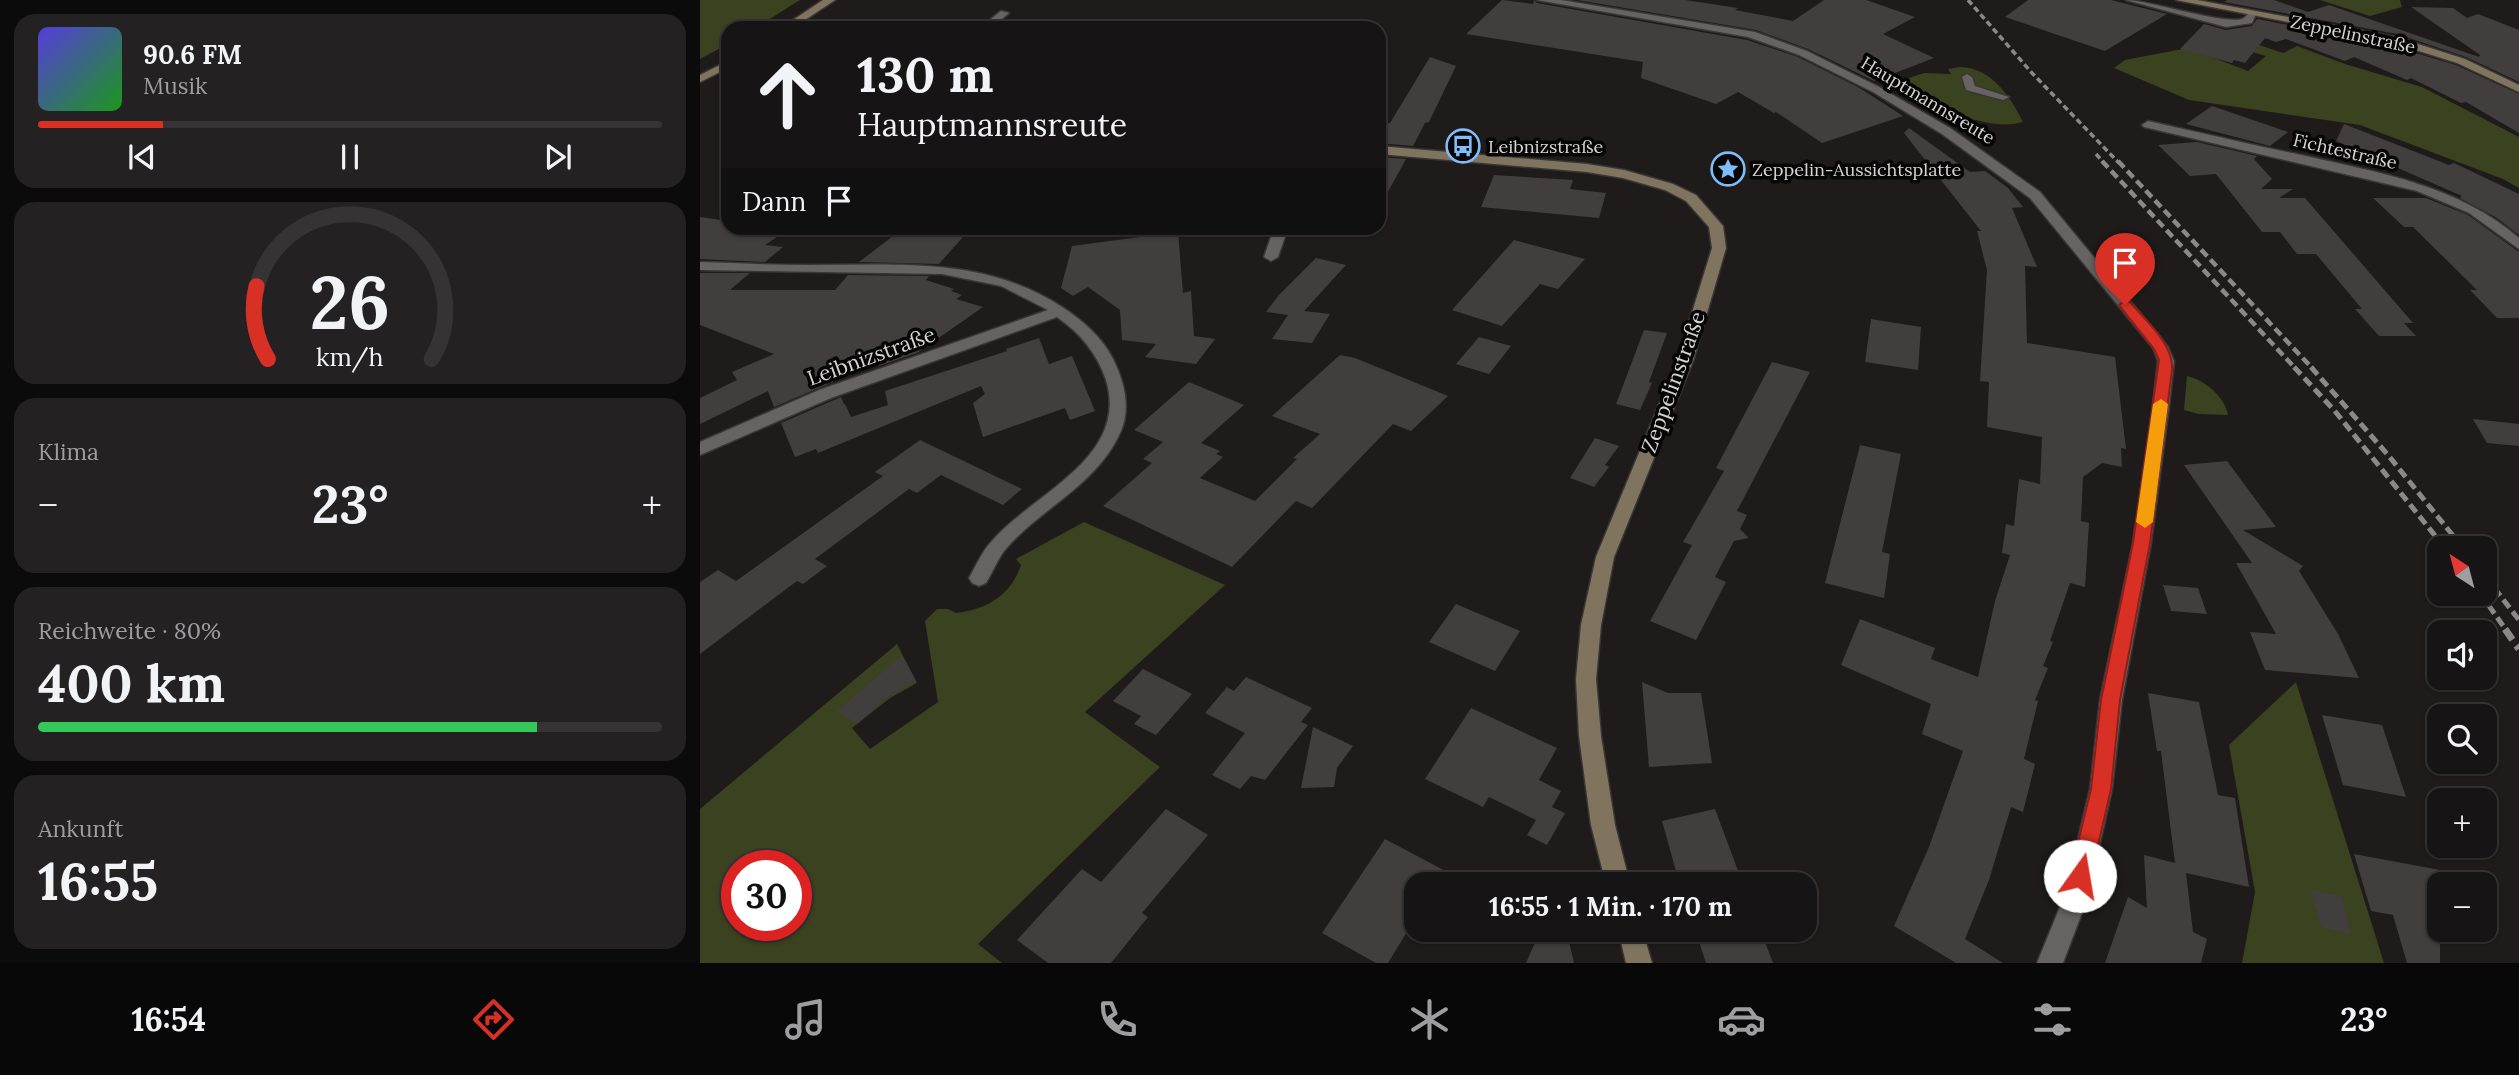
<!DOCTYPE html>
<html lang="de">
<meta charset="utf-8">
<style>
:root{--surface:#161414;--page:#232122;--text:#f1f3f6;--muted:#9e9ea0;--line:#353334;--accent:#d93025}
body{margin:0;font-family:Lora,serif;background:var(--page);color:var(--text);height:100vh;display:flex;flex-direction:column;font-size:26px;white-space:nowrap}
*{box-sizing:border-box;margin:0}
p{font-size:23px;color:var(--muted)}
.icon{flex:none;width:38px;height:38px;fill:none;stroke:currentColor;stroke-width:2;stroke-linecap:round;stroke-linejoin:round}
.map{position:relative;flex:1;overflow:hidden}
.side{display:flex;flex-direction:column;gap:14px;padding:14px;background:#0c0b0b;width:700px}
.side>*{flex:none}
.banner{position:absolute;left:21px;top:21px;width:665px;height:214px;border-radius:21px;box-shadow:0 2px 5px #0004,0 0 0 2px var(--line);background:#161414;color:var(--text);overflow:hidden}
.needle{width:46px;rotate:324deg}
.fabs{position:absolute;left:1727px;top:536px;display:grid;gap:14px}
.fabs a{display:grid;place-items:center;width:70px;height:70px;border-radius:14px;background:var(--surface);box-shadow:0 2px 5px #0004,0 0 0 2px var(--line);font-size:35px}
.speed{position:absolute;left:21px;top:850px;display:flex;gap:14px;font-size:35px;font-weight:700;text-align:center}
.speed>*{display:grid;place-content:center;width:91px;height:91px;border-radius:50%;background:var(--surface);box-shadow:0 2px 5px #0004,0 0 0 2px var(--line);line-height:1}
.speed .limit{border:10px solid #d22;background:#fff;color:#111}
.pin{position:absolute;display:grid;place-items:center;width:60px;height:60px;color:#fff;margin:-72px -30px;border-radius:50% 50% 50% 0;rotate:-45deg;box-shadow:0 0 7px #0007}
.pin .icon{rotate:45deg}
.me{position:absolute;width:77px;margin:-38px;rotate:13deg;stroke-linejoin:round;filter:drop-shadow(0 0 5px #0008)}
.turn{display:flex;align-items:center;gap:24px;height:147px;padding:0 21px;font-size:32px}
.turn .icon{width:91px;height:91px;stroke-width:2.5}
.turn b{display:block;font-size:49px;line-height:60px}
.then{display:flex;align-items:center;height:66px;padding:0 21px;background:#0003;gap:14px;font-size:26px}
.big{font-size:52px;font-weight:700;line-height:1.1}
.side .tile{flex:1;display:flex;flex-direction:column;justify-content:center;gap:10px;min-width:0;padding:0 24px;border-radius:21px;background:var(--page)}
.side .dial{align-items:center;gap:0}
.dial svg{height:182px;overflow:visible;fill:none;stroke:var(--line);stroke-width:7;stroke-linecap:round;text-anchor:middle}
.dial text{fill:var(--text);stroke:none}
.song{display:flex;align-items:center;gap:21px}
.cover{width:84px;height:84px;border-radius:10px;background:linear-gradient(135deg,hsl(250 70% 55%),hsl(120 70% 35%))}
.played{height:7px;border-radius:4px;background:linear-gradient(90deg,var(--accent) 20%,var(--line) 20%)}
.keys{display:flex;justify-content:space-around;direction:ltr}
.heat{display:flex;justify-content:space-between;align-items:center;font-size:38px;direction:ltr}
.charge{height:10px;border-radius:5px;background:linear-gradient(90deg,#34c759 80%,var(--line) 0)}
.trip{position:absolute;left:704px;top:872px;width:413px;height:70px;border-radius:21px;background:var(--surface);box-shadow:0 2px 5px #0004,0 0 0 2px var(--line);font-weight:700;line-height:70px;text-align:center}
.menu{display:flex;height:112px;justify-content:space-around;align-items:center;background:#090808;color:var(--muted)}
.menu .icon{width:49px;height:49px}
.menu .selected{color:var(--accent)}
.menu b{font-size:32px;color:var(--text)}
main{display:flex;flex:1;min-height:0}
.map>svg:first-child{display:block}
</style>
<main>
<section class="side">
<div class="tile">
<div class="song"><i class="cover"></i><div><b>90.6 FM</b><p>Musik</p></div></div>
<div class="played"></div>
<div class="keys"><svg class="icon" aria-label="previous" viewBox="0 0 24 24"><path d="M18 5L8 12l10 7zM5 5v14"/></svg><svg class="icon" aria-label="pause" viewBox="0 0 24 24"><path d="M8 5v14M16 5v14"/></svg><svg class="icon" aria-label="next" viewBox="0 0 24 24"><path d="M6 5l10 7-10 7zM19 5v14"/></svg></div>
</div>
<div class="tile dial"><svg viewBox="0 0 100 80">
<path d="M14 69A42 42 0 1 1 86 69"/>
<path d="M14 69A42 42 0 0 1 9 37" stroke="#d93025"/>
<text x="50" y="56" font-size="32" font-weight="700">26</text>
<text x="50" y="72" font-size="11">km/h</text>
</svg></div>
<div class="tile"><p>Klima</p>
<div class="heat"><a>−</a><b class="big">23°</b><a>+</a></div>
</div>
<div class="tile"><p>Reichweite · 80%</p><b class="big">400 km</b><div class="charge"></div></div>
<div class="tile"><p>Ankunft</p><b class="big">16:55</b></div>
</section>
<div class="map">
<svg width="1819" height="963" viewBox="0 0 1819 963">
<rect width="100%" height="100%" fill="#1e1b1a"/>
<path fill="#3a4220" fill-rule="evenodd" d="M 0,0 L 100,0 L 55,28 L 28,28 L 28,44 L 0,59 Z
M 1620,0 L 1700,0 L 1702,7 L 1670,16 Z
M 1538,38 L 1583,53 L 1597,46 L 1645,64 L 1722,87 L 1819,137 L 1819,188 L 1803,179 L 1660,125 L 1489,100 L 1414,68 L 1425,60 L 1498,46 L 1501,53 L 1548,71 L 1566,56 L 1522,43 Z
M 1260,67 C 1292,68 1310,96 1323,122 C 1288,133 1234,104 1200,91 L 1197,82 L 1224,73 L 1251,74 L 1248,69 Z
M 1487,376 C 1505,380 1525,397 1528,415 L 1499,414 L 1484,410 Z
M 384,522 L 525,585 L 385,712 L 460,767 L 278,944 L 302,963 L 0,963 L 0,809 L 197,644 L 217,683 L 190,698 L 152,728 L 170,749 L 238,702 L 225,621 L 237,609 L 248,609 L 256,613 C 287,609 310,596 321,565 L 316,559 ZM 37,866 L 96,866 L 96,926 L 37,926 Z
M 1596,682 L 1684,963 L 1542,963 L 1555,892 L 1529,745 Z"/>
<path fill="#423e3e" d="M 802,0 L 833,4 L 834,0 L 837,3 L 1047,40 L 1098,57 L 1158,87 L 1203,116 L 1122,143 L 1076,112 L 1074,113 L 1038,92 L 1016,104 L 941,78 L 943,62 L 766,34 Z
M 877,0 L 985,0 L 1038,8 L 1035,10 L 1093,21 L 1124,0 L 1166,0 L 1215,17 L 1183,34 L 1234,58 L 1174,81 L 1108,49 L 1056,30 Z
M 1328,0 L 1411,0 L 1467,14 L 1405,51 L 1305,17 Z
M 1527,0 L 1574,0 L 1608,12 L 1629,5 L 1779,57 L 1780,55 L 1711,7 L 1753,8 L 1767,18 L 1778,14 L 1819,30 L 1819,82 L 1766,57 L 1697,34 L 1524,2 Z
M 1557,19 L 1689,45 L 1756,65 L 1819,94 L 1819,133 L 1766,102 L 1761,103 L 1711,78 L 1707,80 L 1654,57 L 1645,61 L 1586,39 L 1576,42 L 1565,38 L 1545,63 L 1534,60 L 1532,63 L 1480,49 L 1504,24 L 1526,30 L 1552,26 Z
M 730,57 L 756,66 L 729,122 L 725,123 L 713,146 L 679,143 L 679,123 L 690,123 Z
M 1512,106 L 1588,132 L 1570,146 L 1486,124 Z
M 1644,124 L 1749,165 L 1754,163 L 1819,194 L 1819,235 L 1797,218 L 1760,198 L 1762,196 L 1636,141 Z
M 1209,128 L 1270,172 L 1285,171 L 1308,188 L 1323,207 L 1312,208 L 1337,267 L 1325,266 L 1327,343 L 1415,357 L 1426,449 L 1421,448 L 1422,467 L 1402,463 L 1383,477 L 1381,521 L 1389,523 L 1385,587 L 1370,583 L 1350,641 L 1353,642 L 1343,666 L 1348,668 L 1335,700 L 1338,701 L 1324,759 L 1335,764 L 1323,812 L 1311,807 L 1289,880 L 1265,939 L 1303,963 L 1256,963 L 1194,926 L 1229,847 L 1263,751 L 1222,734 L 1231,704 L 1141,665 L 1160,619 L 1235,648 L 1231,659 L 1278,677 L 1295,601 L 1310,555 L 1302,553 L 1306,524 L 1314,526 L 1319,479 L 1340,484 L 1342,437 L 1287,427 L 1289,382 L 1280,381 L 1287,270 L 1277,231 L 1281,231 L 1204,133 Z
M 1497,142 L 1557,156 L 1554,159 L 1572,179 L 1561,189 L 1593,189 L 1579,198 L 1605,198 L 1713,323 L 1704,323 L 1716,336 L 1679,336 L 1655,309 L 1662,309 L 1616,254 L 1597,254 L 1580,232 L 1562,232 L 1516,174 L 1490,176 L 1458,145 Z
M 679,157 L 706,159 L 679,208 Z
M 794,175 L 873,180 L 870,189 L 906,193 L 899,218 L 781,207 Z
M 1673,198 L 1726,198 L 1768,215 L 1819,252 L 1819,318 L 1797,318 L 1770,290 L 1777,290 L 1713,227 L 1704,227 Z
M 0,217 L 28,221 L 28,228 L 90,228 L 65,245 L 83,247 L 65,262 L 0,259 Z
M 220,228 L 270,229 L 239,264 L 159,262 L 193,236 L 212,236 Z
M 478,232 L 483,293 L 491,291 L 494,336 L 515,339 L 496,364 L 445,357 L 456,344 L 422,340 L 420,310 L 388,287 L 373,296 L 361,288 L 372,246 Z
M 814,240 L 885,259 L 858,289 L 840,284 L 802,326 L 752,310 Z
M 616,258 L 646,265 L 604,311 L 630,314 L 612,343 L 572,339 L 588,315 L 566,312 L 578,296 Z
M 0,273 L 50,273 L 30,290 L 135,290 L 148,275 L 229,276 L 226,280 L 254,289 L 251,291 L 262,295 L 256,299 L 283,307 L 217,353 L 179,366 L 177,355 L 128,372 L 133,382 L 74,407 L 68,391 L 0,424 L 0,398 L 37,380 L 32,372 L 74,354 L 0,325 Z
M 1171,319 L 1221,327 L 1218,370 L 1165,362 Z
M 944,330 L 967,333 L 949,382 L 952,383 L 940,410 L 916,404 Z
M 779,337 L 811,346 L 789,374 L 756,364 Z
M 339,338 L 349,364 L 372,356 L 395,411 L 370,420 L 365,408 L 283,437 L 273,403 L 285,394 L 281,386 L 118,453 L 116,449 L 95,457 L 81,423 L 141,397 L 144,404 L 141,405 L 145,404 L 151,417 L 188,405 L 185,391 L 307,351 L 306,349 Z
M 640,355 L 655,358 L 748,396 L 711,431 L 693,424 L 612,508 L 596,501 L 532,567 L 403,506 L 452,463 L 443,459 L 463,442 L 434,430 L 489,382 L 544,405 L 501,443 L 520,451 L 516,454 L 523,457 L 500,478 L 555,501 L 597,459 L 593,458 L 620,434 L 572,416 Z
M 1072,362 L 1110,372 L 1037,511 L 1047,515 L 1040,529 L 1049,538 L 1034,541 L 1015,577 L 1026,582 L 996,640 L 950,621 L 992,545 L 983,542 L 1024,471 L 1016,468 Z
M 1773,419 L 1819,424 L 1819,446 L 1787,443 Z
M 895,438 L 919,446 L 905,465 L 909,467 L 894,487 L 870,478 Z
M 220,440 L 322,489 L 303,505 L 241,475 L 217,493 L 209,489 L 115,559 L 127,566 L 103,584 L 97,581 L 0,654 L 0,582 L 18,570 L 36,581 L 183,476 L 175,472 Z
M 1160,445 L 1201,454 L 1182,552 L 1190,554 L 1184,598 L 1125,583 Z
M 1527,461 L 1576,527 L 1543,530 L 1603,566 L 1599,571 L 1638,634 L 1659,678 L 1565,670 L 1550,632 L 1576,634 L 1536,563 L 1552,563 L 1484,465 Z
M 1463,585 L 1498,588 L 1507,614 L 1471,611 Z
M 756,604 L 820,631 L 795,671 L 729,642 Z
M 202,655 L 216,681 L 187,697 L 157,724 L 137,711 Z
M 443,669 L 492,694 L 456,735 L 434,724 L 441,716 L 413,701 Z
M 546,677 L 612,708 L 601,722 L 608,725 L 565,780 L 551,776 L 540,789 L 512,775 L 545,733 L 505,713 L 527,687 L 534,691 Z
M 942,682 L 968,693 L 1001,693 L 1012,763 L 949,767 Z
M 1448,693 L 1499,702 L 1518,795 L 1535,798 L 1549,887 L 1486,873 L 1493,932 L 1507,939 L 1501,963 L 1405,963 L 1428,897 L 1447,908 L 1444,855 L 1475,863 L 1461,751 L 1457,751 Z
M 771,708 L 857,748 L 839,780 L 861,791 L 852,807 L 865,813 L 847,845 L 827,835 L 836,820 L 789,797 L 783,807 L 725,779 Z
M 1622,715 L 1682,725 L 1706,797 L 1643,785 Z
M 613,727 L 653,746 L 637,768 L 634,787 L 601,788 Z
M 466,809 L 508,835 L 442,913 L 448,917 L 411,963 L 348,963 L 317,940 L 382,869 L 401,882 Z
M 1015,809 L 1043,884 L 1007,884 L 1005,875 L 979,882 L 962,821 Z
M 685,839 L 770,884 L 716,884 L 716,917 L 688,963 L 676,963 L 622,933 Z
M 1654,854 L 1740,870 L 1740,963 L 1707,963 L 1693,915 L 1671,911 Z
M 1611,890 L 1641,896 L 1651,934 L 1621,927 Z
M 841,929 L 866,929 L 874,963 L 826,963 Z
M 995,929 L 1060,929 L 1073,963 L 1006,963 Z"/>
<g fill="none" stroke-linecap="round" stroke-linejoin="round">
<defs>
<path id="street" d="M 837,0 L 861,0 L 1055,32 L 1107,51 L 1181,88 L 1250,128 L 1340,192 L 1468,347 L 1474,361 L 1469,406 L 1451,543 L 1422,700 L 1412,789 L 1388,897 L 1363,963 L 1337,963 L 1364,897 L 1390,789 L 1400,700 L 1433,543 L 1453,406 L 1458,361 L 1453,348 L 1330,198 L 1242,134 L 1173,92 L 1099,55 L 1048,37 Z
M 1426,0 C 1448,0 1532,27 1544,18 C 1547,16 1548,13 1551,11 L 1556,14 L 1552,23 L 1526,27 Z
M 301,11 L 309,13 L 291,28 L 280,28 Z
M 1267,74 L 1272,77 L 1275,86 L 1309,97 L 1303,100 L 1266,90 L 1262,77 Z
M 1448,121 C 1501,133 1553,145 1606,156 C 1681,173 1759,186 1819,238 L 1819,249 L 1769,213 L 1717,191 L 1444,127 L 1442,125 Z
M 574,228 L 588,228 L 578,257 L 571,261 L 564,257 Z
M 0,262 C 35,263 71,265 106,265 C 195,265 285,256 362,307 C 382,320 402,337 413,359 C 424,381 431,407 421,431 C 397,486 341,507 304,551 C 297,561 292,573 286,583 L 279,586 L 272,583 L 269,578 C 276,566 282,551 292,541 C 332,494 430,458 406,380 C 397,353 380,333 357,317 L 131,398 L 0,455 L 0,442 L 119,390 L 348,310 L 301,286 L 242,274 L 0,270 Z"/>
<path id="secondary" d="M 123,0 L 135,0 L 93,28 L 81,28 Z
M 1476,0 L 1497,0 L 1696,37 L 1765,59 L 1819,85 L 1819,92 L 1757,63 L 1690,42 Z
M 28,61 L 28,68 L 0,82 L 0,75 Z
M 679,146 L 887,164 L 924,170 L 973,184 L 996,195 L 1023,226 L 1026,248 L 993,361 L 914,557 L 901,625 L 896,679 L 901,736 L 915,825 L 930,884 L 906,884 L 891,825 L 879,736 L 876,679 L 881,625 L 896,557 L 977,361 L 1012,248 L 1009,227 L 986,201 L 965,190 L 923,178 L 887,172 L 679,154 Z
M 918,929 L 942,929 L 952,963 L 926,963 Z"/>
</defs>
<use href="#street" stroke="#393736" stroke-width="3"/>
<use href="#secondary" stroke="#393736" stroke-width="3"/>
<use href="#street" fill="#666362" fill-rule="evenodd"/>
<use href="#secondary" fill="#80745f" fill-rule="evenodd"/>
<path stroke="#8b8988" stroke-width="3.5" stroke-dasharray="6 3.5" stroke-linecap="butt" d="M 1268,0 L 1332,73 L 1419,163
M 1396,154 L 1404,163"/>
<path stroke="#8b8988" stroke-width="4.5" stroke-dasharray="9 4.5" stroke-linecap="butt" d="M 1402,161 L 1595,368
M 1418,161 L 1612,368"/>
<path stroke="#8b8988" stroke-width="5" stroke-dasharray="10 5" stroke-linecap="butt" d="M 1594,367 L 1634,410 L 1745,548
M 1611,367 L 1688,455 L 1763,548
M 1785,576 L 1819,620
M 1780,593 L 1806,630"/>
<path stroke="#8b8988" stroke-width="7" stroke-dasharray="13 7" stroke-linecap="butt" d="M 1805,629 L 1819,649"/>
</g>
<path fill="#d93025" stroke="#8d1f18" stroke-width="2" d="M 1425,301 L 1430,302 C 1446,321 1474,344 1472,370 L 1450,543 L 1420,700 L 1411,789 L 1391,876 L 1388,884 L 1380,887 L 1373,884 L 1370,876 L 1391,789 L 1401,700 L 1433,543 L 1459,360 L 1454,349 L 1419,305 Z"/>
<path fill="#f59e0b" d="M 1461,399 L 1468,404 L 1453,522 L 1445,528 L 1436,522 L 1453,404 Z"/>
<defs>
<symbol id="bus-ring" viewBox="-11 -11 22 22"><circle r="9.5" fill="#070606" stroke="#7fbdf9" stroke-width="1.5"/><path d="M-5-6H5V4H4V6H2V4H-2V6H-4V4H-5ZM-3.5-4V0h7V-4ZM-3.5 1.2v1.5H-2V1.2ZM2 1.2v1.5H3.5V1.2Z" fill="#7fbdf9"/></symbol>
<symbol id="sight-ring" viewBox="-11 -11 22 22"><circle r="9.5" fill="#070606" stroke="#7fbdf9" stroke-width="1.5"/><path d="M0-6L1.8-2.2L6-1.7L2.9 1.2L3.7 5.4L0 3.3L-3.7 5.4L-2.9 1.2L-6-1.7L-1.8-2.2Z" fill="#7fbdf9"/></symbol>
</defs>
<g fill-rule="evenodd">
<use href="#bus-ring" x="744" y="127" width="38" height="38"/>
<use href="#sight-ring" x="1009" y="150" width="38" height="38"/>
</g>
<g text-anchor="middle" dominant-baseline="central" stroke-width="7" stroke-linejoin="round" paint-order="stroke">
<g font-size="18" fill="#d6d4d3" stroke="#070606">
<text transform="translate(1653 34) rotate(12)">Zeppelinstraße</text>
<text transform="translate(1228 100) rotate(31)">Hauptmannsreute</text>
<text transform="translate(1645 151) rotate(13)">Fichtestraße</text>
</g>
<g font-size="18" fill="#d6d4d3" stroke="#070606" text-anchor="start">
<text x="788" y="146">Leibnizstraße</text>
<text x="1052" y="169">Zeppelin-Aussichtsplatte</text>
</g>
<g font-size="21" fill="#d6d4d3" stroke="#070606">
<text transform="translate(171 356) rotate(-20)">Leibnizstraße</text>
<text transform="translate(973 382) rotate(-70)">Zeppelinstraße</text>
</g>
</g>
</svg>
<div class="fabs">
<a><svg class="needle" viewBox="-14 -14 28 28"><path d="M0-13l5 13h-10z" fill="#e53935"/><path d="M0 13l5-13h-10z" fill="#9e9ea0"/></svg></a>
<a><svg class="icon" aria-label="sound" viewBox="0 0 24 24"><path d="M4 9h4l5-4v14l-5-4H4zM17 9q2 3 0 6"/></svg></a>
<a><svg class="icon" aria-label="search" viewBox="0 0 24 24"><circle cx="10" cy="10" r="6"/><path d="M15 15l6 6"/></svg></a>
<a>+</a>
<a>−</a>
</div>
<div class="speed"><div class="limit">30</div></div>
<div class="pin" style="left:1425px;top:305px;background:#d93025"><svg class="icon" aria-label="arrive" viewBox="0 0 24 24"><path d="M6 21V4h12l-3 4 3 4H6"/></svg></div>
<svg class="me" style="left:1380px;top:876px" viewBox="-20 -20 40 40"><circle r="19" fill="#fff"/><path d="M0-13L10 11 0 6-10 11z" fill="#d93025"/></svg>
<div class="trip">16:55 · 1 Min. · 170 m</div>
<div class="banner">
<div class="turn"><svg class="icon" aria-label="ahead" viewBox="0 0 24 24"><path d="M12 20V5M6 11l6-6 6 6"/></svg><div><b>130 m</b>Hauptmannsreute</div></div>
<div class="then">Dann<svg class="icon" aria-label="arrive" viewBox="0 0 24 24"><path d="M6 21V4h12l-3 4 3 4H6"/></svg></div>
</div>
</div>
</main>
<nav class="menu">
<b>16:54</b>
<svg class="icon selected" aria-label="directions" viewBox="0 0 24 24"><path d="M12 3l9 9-9 9-9-9zM9 14v-3h6M13 9l2 2-2 2"/></svg>
<svg class="icon" aria-label="music" viewBox="0 0 24 24"><path d="M9 18V5l10-2v13"/><circle cx="6" cy="18" r="3"/><circle cx="16" cy="16" r="3"/></svg>
<svg class="icon" aria-label="phone" viewBox="0 0 24 24"><path d="M5 4h4l2 5-3 2q2 4 5 5l2-3 5 2v4C11 20 4 13 5 4z"/></svg>
<svg class="icon" aria-label="climate" viewBox="0 0 24 24"><path d="M12 3v18M4 7l16 10M4 17L20 7"/></svg>
<svg class="icon" aria-label="car" viewBox="0 0 24 24"><path d="M5 17H2v-5l4-1 3-4h7l3 4 3 1v5h-3M9 17h6M6 11h13"/><circle cx="7" cy="17" r="2"/><circle cx="17" cy="17" r="2"/></svg>
<svg class="icon" aria-label="filters" viewBox="0 0 24 24"><path d="M4 7h16M4 17h16"/><circle cx="9" cy="7" r="2"/><circle cx="15" cy="17" r="2"/></svg>
<b>23°</b>
</nav>
